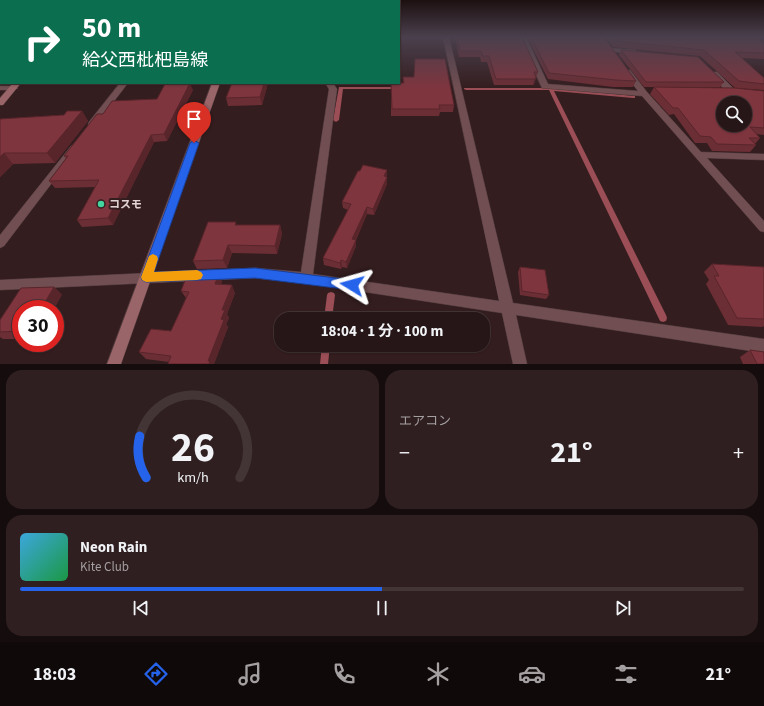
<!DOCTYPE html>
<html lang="ja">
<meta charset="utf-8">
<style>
:root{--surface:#271617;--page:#2f1f20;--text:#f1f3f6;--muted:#a49fa1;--line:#433536;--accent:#2563eb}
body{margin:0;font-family:"Source Sans 3","Noto Sans JP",sans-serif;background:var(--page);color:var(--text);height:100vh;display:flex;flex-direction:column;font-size:15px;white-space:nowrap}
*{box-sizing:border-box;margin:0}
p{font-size:13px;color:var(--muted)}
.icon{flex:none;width:22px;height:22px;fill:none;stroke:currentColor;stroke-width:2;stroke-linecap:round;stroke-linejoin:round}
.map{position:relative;height:364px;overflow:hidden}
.drawer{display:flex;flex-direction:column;gap:6px;padding:6px;background:#150c0d;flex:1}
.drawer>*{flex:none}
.guide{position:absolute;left:0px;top:0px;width:400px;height:84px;box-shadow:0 1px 3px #0004,0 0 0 1px var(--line);background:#0b6e4f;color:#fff;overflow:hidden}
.fabs{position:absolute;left:716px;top:96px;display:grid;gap:8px}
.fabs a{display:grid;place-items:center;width:36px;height:36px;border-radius:50%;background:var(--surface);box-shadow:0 1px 3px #0004,0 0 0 1px var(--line);font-size:20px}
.speed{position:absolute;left:12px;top:300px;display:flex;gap:8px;font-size:20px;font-weight:700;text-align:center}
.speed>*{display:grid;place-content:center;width:52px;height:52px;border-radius:50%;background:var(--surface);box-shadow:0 1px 3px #0004,0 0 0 1px var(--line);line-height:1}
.speed .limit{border:6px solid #d22;background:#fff;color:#111}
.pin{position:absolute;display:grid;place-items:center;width:34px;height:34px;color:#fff;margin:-41px -17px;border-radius:50% 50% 50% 0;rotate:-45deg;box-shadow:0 0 4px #0007}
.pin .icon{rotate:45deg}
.me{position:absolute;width:44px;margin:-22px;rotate:278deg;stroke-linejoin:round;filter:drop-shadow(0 0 3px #0008)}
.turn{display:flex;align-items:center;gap:14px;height:84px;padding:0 16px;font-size:18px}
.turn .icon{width:52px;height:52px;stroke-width:2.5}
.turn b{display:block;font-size:28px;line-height:34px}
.big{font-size:30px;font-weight:700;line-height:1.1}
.drawer .tile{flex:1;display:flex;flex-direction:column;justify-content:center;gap:6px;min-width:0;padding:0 14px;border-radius:16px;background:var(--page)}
.drawer .dial{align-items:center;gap:0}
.dial svg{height:104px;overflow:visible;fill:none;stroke:var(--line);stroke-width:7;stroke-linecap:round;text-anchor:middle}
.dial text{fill:var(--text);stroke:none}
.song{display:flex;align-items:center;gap:12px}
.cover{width:48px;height:48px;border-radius:6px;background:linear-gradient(135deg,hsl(200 70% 55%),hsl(140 70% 35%))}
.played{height:4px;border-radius:2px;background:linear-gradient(90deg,var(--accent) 50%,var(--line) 50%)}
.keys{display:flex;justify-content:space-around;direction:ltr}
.heat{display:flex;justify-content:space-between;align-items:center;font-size:22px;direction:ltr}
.drawer .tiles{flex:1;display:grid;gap:6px;grid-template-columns:1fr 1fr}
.tile:last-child{grid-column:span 2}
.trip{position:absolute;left:274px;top:312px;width:216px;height:40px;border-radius:16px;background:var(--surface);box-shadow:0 1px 3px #0004,0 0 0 1px var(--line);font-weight:700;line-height:40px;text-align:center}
.tab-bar{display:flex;height:64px;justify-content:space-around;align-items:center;background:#100909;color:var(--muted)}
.tab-bar .icon{width:28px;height:28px}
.tab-bar .active{color:var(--accent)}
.tab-bar b{font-size:18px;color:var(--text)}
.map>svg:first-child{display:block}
</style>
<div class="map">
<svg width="764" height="364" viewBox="0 0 764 364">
<rect width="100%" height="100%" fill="#341d1f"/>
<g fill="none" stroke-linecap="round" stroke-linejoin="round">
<path fill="#9b4e56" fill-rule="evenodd" d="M 339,87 L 398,87 L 400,88 L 398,89 L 343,89 L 339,120 L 336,122 L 333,120 Z
M 464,88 L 551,88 L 635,96 L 635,98 L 633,98 L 554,91 L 666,315 L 667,318 L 666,321 L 663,322 L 660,321 L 549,90 L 466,90 L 464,89 Z
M 331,292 L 334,293 L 335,295 L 332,319 L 324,319 L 327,295 L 328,293 Z
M 322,345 L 330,345 L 328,364 L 320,364 Z"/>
<defs>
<path id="street" d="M 443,37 L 449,37 L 513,303 L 764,339 L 764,353 L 516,315 L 527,364 L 513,364 L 502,313 L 306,283 L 255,278 L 0,290 L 0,280 L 255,268 L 301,272 L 329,89 L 325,83 L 333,83 L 337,89 L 313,274 L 499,301 Z
M 519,37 L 526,37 L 548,84 L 638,91 L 623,72 L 624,70 L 630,70 L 647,92 L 701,152 L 764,154 L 764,160 L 707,158 L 764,221 L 764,232 L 760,231 L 642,96 L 542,88 Z
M 610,48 L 635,50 L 638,52 L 635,54 L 608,51 L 607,50 Z
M 711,72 L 717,72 L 734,89 L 734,93 L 728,93 L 711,76 Z
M 120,83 L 128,83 L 95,126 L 89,126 L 88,124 L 89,122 Z
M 0,86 L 14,86 L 18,88 L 14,90 L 0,90 Z
M 74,145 L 77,146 L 79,148 L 77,150 L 4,246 L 0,248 L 0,235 L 71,146 Z"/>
<path id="secondary" d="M 13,83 L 21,83 L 3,105 L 0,105 L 0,98 Z
M 212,83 L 220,83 L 121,364 L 107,364 Z"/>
</defs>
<use href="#street" stroke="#503a3c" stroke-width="1"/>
<use href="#secondary" stroke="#503a3c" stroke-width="1"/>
<use href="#street" fill="#704e51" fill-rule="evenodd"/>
<use href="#secondary" fill="#9a6569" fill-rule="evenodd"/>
</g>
<path fill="#6c2e35" d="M 455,37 L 522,37 L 538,72 L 534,84 L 533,85 L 494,85 L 487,62 L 481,62 L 480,57 L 459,57 Z
M 527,37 L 604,37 L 636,81 L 633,87 L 613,87 L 548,79 Z
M 606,37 L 756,37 L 764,44 L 764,59 L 742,58 L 764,78 L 764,90 L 735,88 L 700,56 L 613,47 Z
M 621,50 L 724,82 L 720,87 L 644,87 L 619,55 Z
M 0,72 L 1,72 L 1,83 L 6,83 L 5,84 L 0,85 Z
M 403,77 L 454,105 L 453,112 L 440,112 L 439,116 L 391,116 L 391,90 L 403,83 Z
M 232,83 L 268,83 L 262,105 L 228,106 L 226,98 Z
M 654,87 L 764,91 L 764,135 L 756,134 L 760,138 L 755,144 L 756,145 L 750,152 L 712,151 L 707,143 L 695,143 L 674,114 L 669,115 L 650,94 Z
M 193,90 L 167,141 L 154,142 L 113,225 L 82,227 L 77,220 L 95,187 L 55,188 L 49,181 L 66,158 L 64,156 L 103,114 Z
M 82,111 L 88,121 L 55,163 L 13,164 L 0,177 L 0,119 L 64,115 Z
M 387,177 L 387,184 L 374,215 L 367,214 L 356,240 L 356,246 L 347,268 L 342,267 L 341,269 L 324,265 L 323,258 L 348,210 L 343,208 L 342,202 Z
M 237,225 L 280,225 L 282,234 L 277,254 L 232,253 L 227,268 L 197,269 L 193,261 Z
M 712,264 L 764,267 L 764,326 L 762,327 L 728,325 L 706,284 L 709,280 L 704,272 Z
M 520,267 L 549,295 L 546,299 L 520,295 L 518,272 Z
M 222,281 L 221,284 L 235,293 L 227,314 L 229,318 L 226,324 L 228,327 L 214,364 L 168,364 L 169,362 L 146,359 L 139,352 L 171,331 L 186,298 L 181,291 Z
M 54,287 L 62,295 L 21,309 L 21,339 L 3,339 L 0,337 L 0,320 Z
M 750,350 L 764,364 L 743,364 L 740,357 Z"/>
<path fill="#58252b" d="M 536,78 L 534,84 L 533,85 L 534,79 Z
M 190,83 L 193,90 L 167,141 L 164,134 Z
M 264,83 L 268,83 L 262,105 L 260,97 Z
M 82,111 L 88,121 L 55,163 L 47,153 Z
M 151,135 L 154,142 L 113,225 L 108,218 Z
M 4,153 L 13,164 L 0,177 L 0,157 Z
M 387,170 L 387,177 L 384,176 Z
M 387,177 L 387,184 L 374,215 L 373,209 Z
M 367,207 L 367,214 L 353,245 L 352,239 Z
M 280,225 L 282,234 L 277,254 L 275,246 Z
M 356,240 L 356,246 L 347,268 L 346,262 Z
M 228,245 L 232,253 L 227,268 L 223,260 Z
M 341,260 L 342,267 L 341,269 L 340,263 Z
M 219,273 L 222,281 L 219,291 L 215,284 Z
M 232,285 L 235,293 L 227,314 L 229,318 L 226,324 L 228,327 L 214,364 L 209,364 L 208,361 L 221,319 L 222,310 Z
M 54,287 L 62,295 L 54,309 L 41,309 Z"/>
<path fill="#7e353e" stroke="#58252b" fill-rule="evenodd" d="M 0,37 L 1,37 L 1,51 L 0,51 Z
M 457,37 L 522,37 L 538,72 L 534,72 L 536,78 L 534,79 L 496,79 L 489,56 L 483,56 L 481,51 L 460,51 Z
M 531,37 L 604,37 L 636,81 L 616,80 L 549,73 Z
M 613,37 L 756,37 L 764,44 L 764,53 L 735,52 L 764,78 L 764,84 L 739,81 L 704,50 L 615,41 Z
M 621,50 L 698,57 L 724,82 L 646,82 Z
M 415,59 L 445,59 L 454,105 L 439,105 L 440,109 L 392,109 L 391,83 L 404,83 L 403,77 L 414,77 Z
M 190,83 L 164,134 L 151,135 L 108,218 L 77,220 L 99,180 L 49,181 L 68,156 L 64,156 L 97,114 L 103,114 L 112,101 L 157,99 L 165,84 Z
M 232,83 L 264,83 L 260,97 L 226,98 Z
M 654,87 L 735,88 L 764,91 L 764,128 L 750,127 L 760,138 L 749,138 L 756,145 L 717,144 L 711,137 L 700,136 L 678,108 L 673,108 ZM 723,103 L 745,103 L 745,125 L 723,125 Z
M 67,111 L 82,111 L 47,153 L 4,153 L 0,157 L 0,119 L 64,115 Z
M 363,165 L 387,170 L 384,176 L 387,177 L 373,209 L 367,207 L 352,239 L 356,240 L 346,262 L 341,260 L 340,263 L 323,258 L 351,204 L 342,202 L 358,171 L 360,171 Z
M 208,222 L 236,222 L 235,225 L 280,225 L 275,246 L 228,245 L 223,260 L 193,261 Z
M 712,264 L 764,267 L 764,319 L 737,318 L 714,276 L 719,276 Z
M 520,267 L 545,270 L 549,295 L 522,291 Z
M 219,273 L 215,284 L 232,285 L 222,310 L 225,310 L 221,319 L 224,320 L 208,361 L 210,361 L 209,364 L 168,364 L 171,356 L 139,352 L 151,329 L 171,331 L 189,292 L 181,291 L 187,275 Z
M 54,287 L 41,309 L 21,309 L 21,331 L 0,332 L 0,320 L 21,288 Z
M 750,350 L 764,352 L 764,364 L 757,364 Z"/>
<linearGradient id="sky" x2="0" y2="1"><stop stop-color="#1d1011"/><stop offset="0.42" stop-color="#4a404d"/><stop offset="1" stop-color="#4a404d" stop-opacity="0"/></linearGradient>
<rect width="764" height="88" fill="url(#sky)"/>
<path fill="#2563eb" stroke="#184099" d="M 194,140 L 199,143 L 154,272 L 255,268 L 352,280 L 356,282 L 358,285 L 356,289 L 352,290 L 255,278 L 146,282 L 142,280 L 141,277 L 190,143 Z"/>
<path fill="#f59e0b" d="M 153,254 L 157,256 L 158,259 L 154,272 L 197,270 L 201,272 L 203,275 L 201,279 L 197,280 L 146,282 L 142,280 L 141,277 L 149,256 Z"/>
<circle fill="#43d4a0" stroke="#341d1f" stroke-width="1.5" cx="101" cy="204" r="4"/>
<g text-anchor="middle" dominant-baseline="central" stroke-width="4" stroke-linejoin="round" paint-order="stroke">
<g font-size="11" font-weight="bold" fill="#e2d2d3" stroke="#341d1f" text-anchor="start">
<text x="109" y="204">コスモ</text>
</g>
</g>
</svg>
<div class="fabs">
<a><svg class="icon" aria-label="search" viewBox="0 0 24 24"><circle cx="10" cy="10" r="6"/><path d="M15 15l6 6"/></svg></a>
</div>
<div class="speed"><div class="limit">30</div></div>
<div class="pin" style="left:194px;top:143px;background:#d93025"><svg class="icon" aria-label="arrive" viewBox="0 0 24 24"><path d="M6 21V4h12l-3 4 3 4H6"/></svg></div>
<svg class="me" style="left:352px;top:285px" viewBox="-20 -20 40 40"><path d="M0-17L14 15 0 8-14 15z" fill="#2563eb" stroke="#fff" stroke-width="4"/></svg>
<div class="trip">18:04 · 1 分 · 100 m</div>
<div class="guide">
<div class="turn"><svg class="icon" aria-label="right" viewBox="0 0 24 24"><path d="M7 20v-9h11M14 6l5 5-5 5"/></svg><div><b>50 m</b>給父西枇杷島線</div></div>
</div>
</div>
<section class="drawer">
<div class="tiles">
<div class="tile dial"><svg viewBox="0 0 100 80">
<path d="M14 69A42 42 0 1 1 86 69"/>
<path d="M14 69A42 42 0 0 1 9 37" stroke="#2563eb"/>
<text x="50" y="56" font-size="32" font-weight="700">26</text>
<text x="50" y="72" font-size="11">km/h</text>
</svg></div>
<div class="tile"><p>エアコン</p>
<div class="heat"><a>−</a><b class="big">21°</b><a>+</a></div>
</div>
<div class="tile">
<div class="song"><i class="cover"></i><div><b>Neon Rain</b><p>Kite Club</p></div></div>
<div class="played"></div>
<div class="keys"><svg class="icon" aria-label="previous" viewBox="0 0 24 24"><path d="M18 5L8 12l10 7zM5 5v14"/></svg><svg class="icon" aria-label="pause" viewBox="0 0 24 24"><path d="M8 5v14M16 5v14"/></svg><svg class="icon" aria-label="next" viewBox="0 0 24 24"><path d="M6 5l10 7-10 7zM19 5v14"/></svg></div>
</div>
</div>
</section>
<nav class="tab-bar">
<b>18:03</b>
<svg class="icon active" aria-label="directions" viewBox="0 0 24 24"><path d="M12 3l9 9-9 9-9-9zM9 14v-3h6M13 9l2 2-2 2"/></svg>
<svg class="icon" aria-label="music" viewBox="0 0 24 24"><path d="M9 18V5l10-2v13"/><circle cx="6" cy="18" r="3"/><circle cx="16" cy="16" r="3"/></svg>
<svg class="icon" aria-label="phone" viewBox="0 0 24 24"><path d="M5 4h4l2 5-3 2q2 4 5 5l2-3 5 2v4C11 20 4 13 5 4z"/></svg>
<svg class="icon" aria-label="climate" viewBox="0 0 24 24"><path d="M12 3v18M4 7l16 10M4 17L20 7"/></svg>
<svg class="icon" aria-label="car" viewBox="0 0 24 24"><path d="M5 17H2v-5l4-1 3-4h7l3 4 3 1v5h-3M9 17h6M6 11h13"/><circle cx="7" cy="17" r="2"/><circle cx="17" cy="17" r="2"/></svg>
<svg class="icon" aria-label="filters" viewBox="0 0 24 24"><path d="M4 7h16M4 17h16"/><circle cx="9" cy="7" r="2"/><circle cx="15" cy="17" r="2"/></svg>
<b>21°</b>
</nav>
